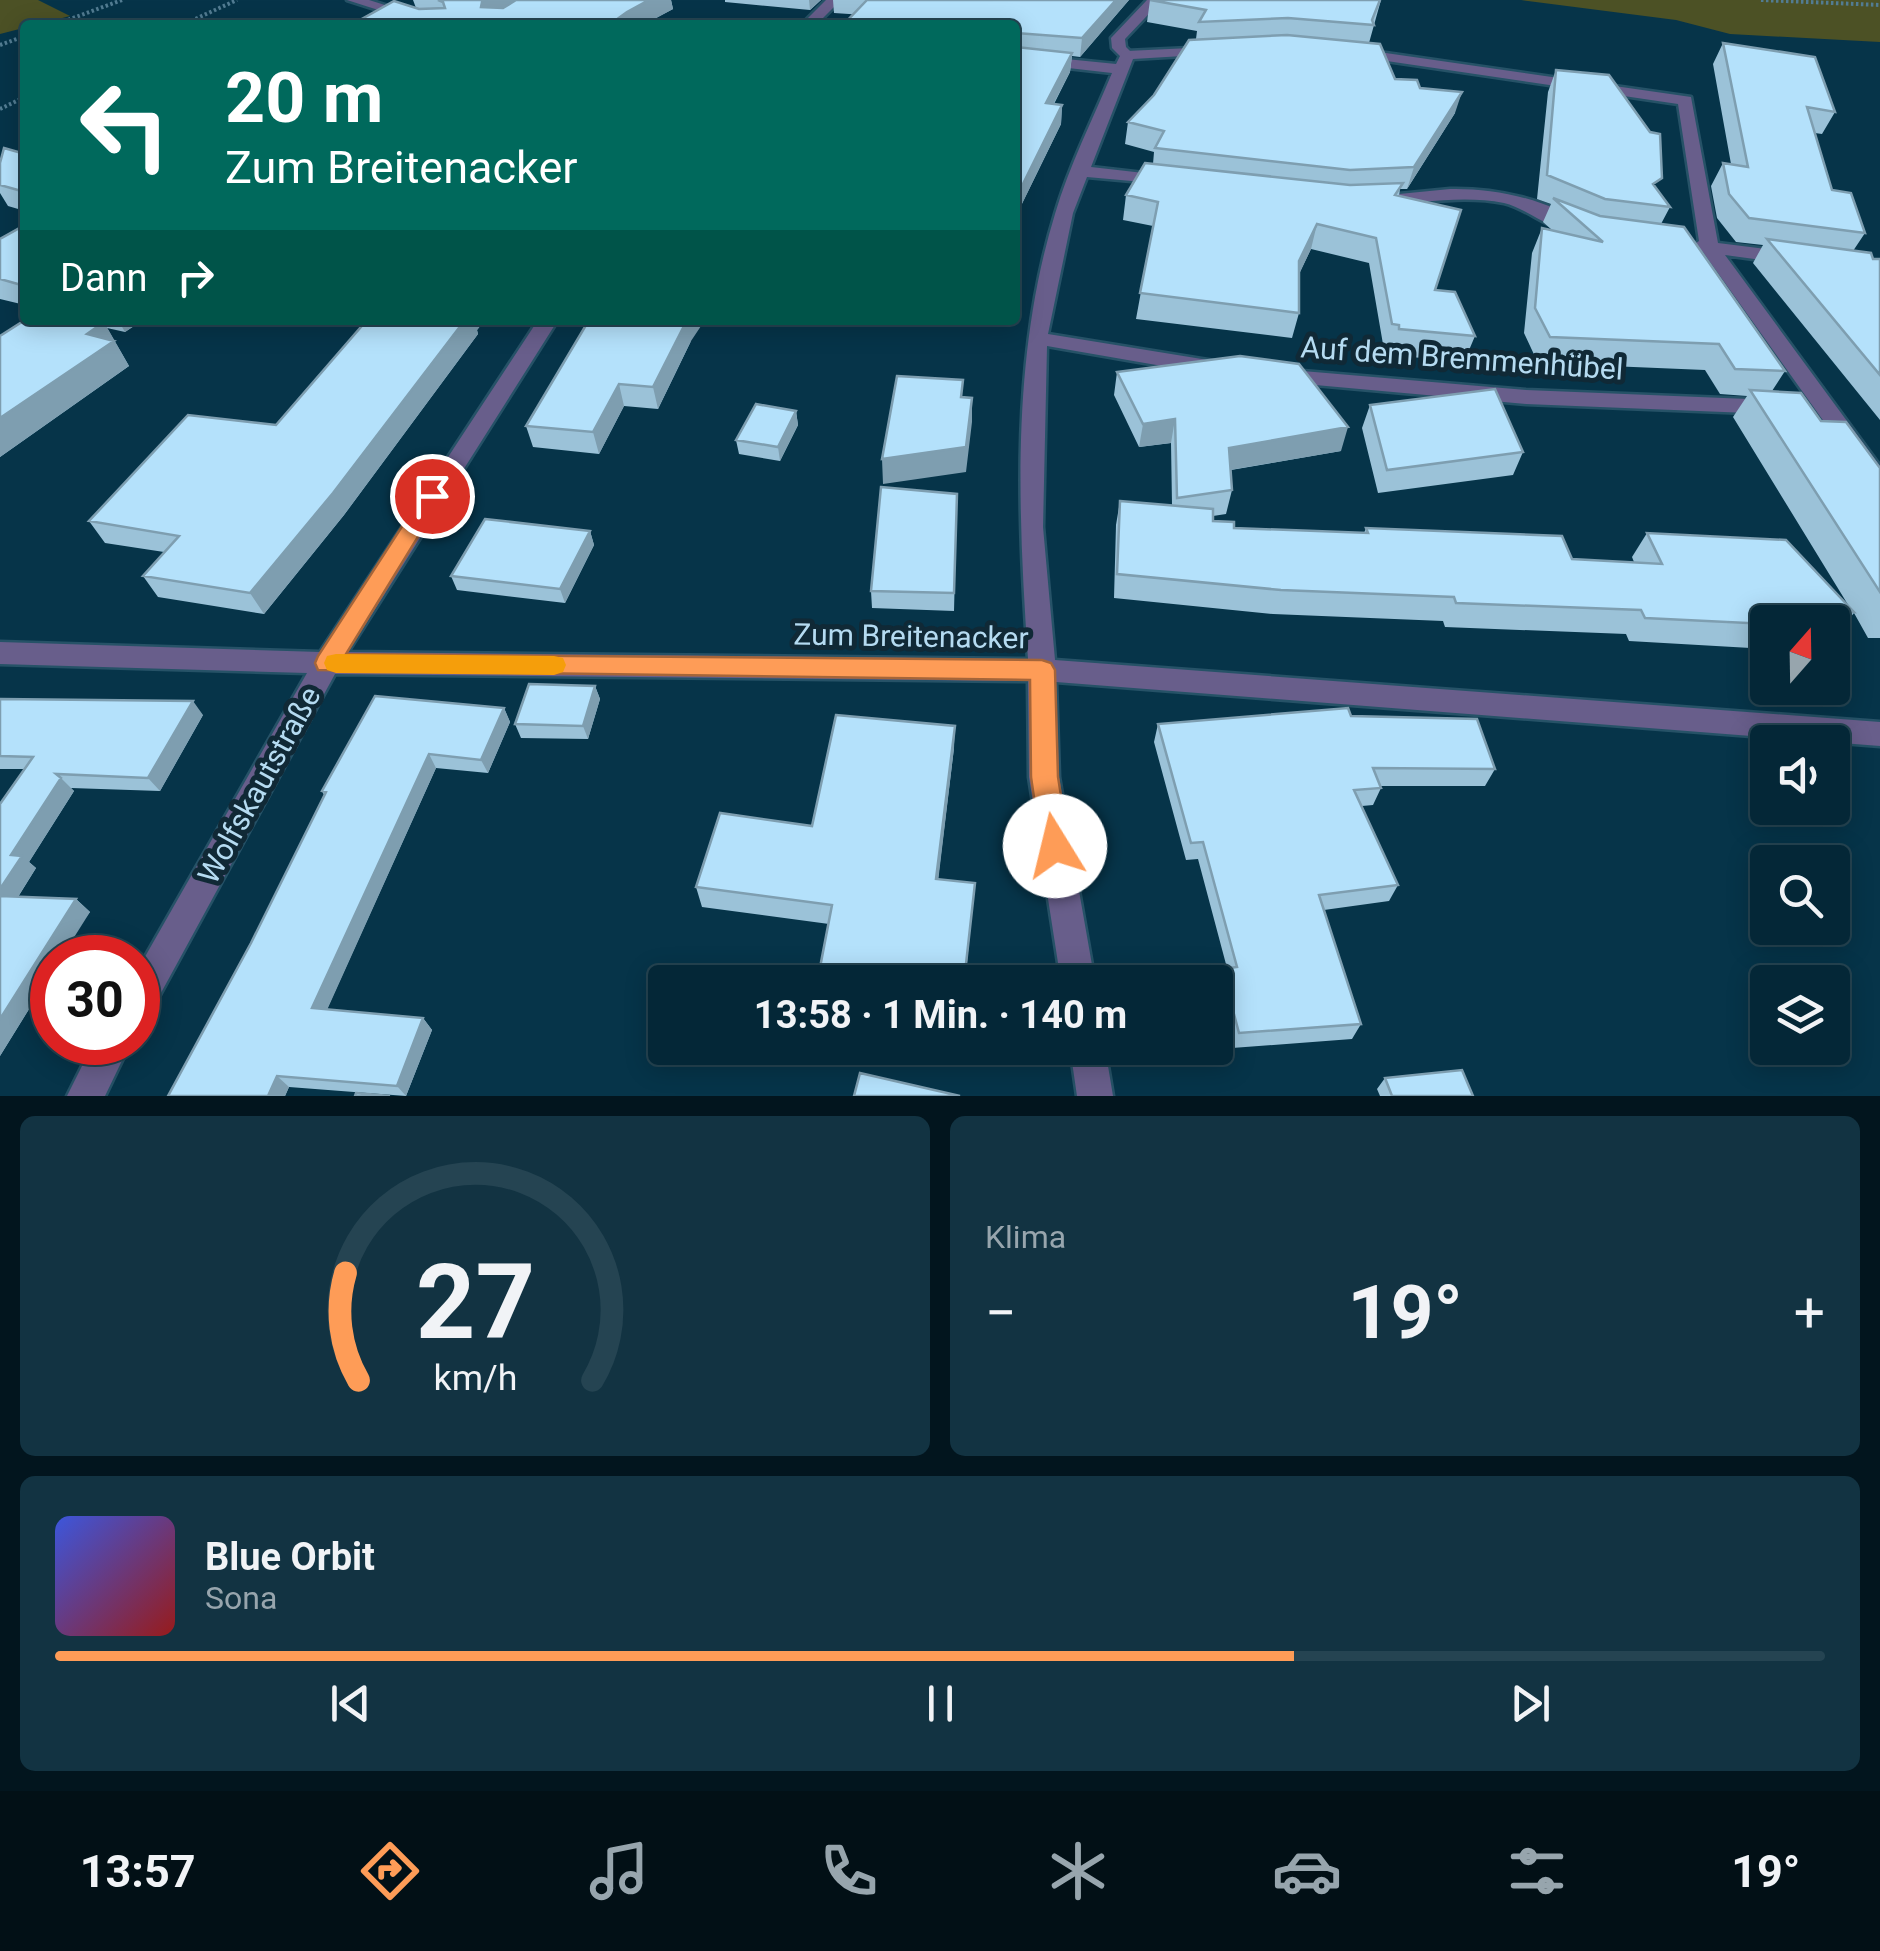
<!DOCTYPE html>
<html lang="de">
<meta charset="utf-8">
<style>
:root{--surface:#042737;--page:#123342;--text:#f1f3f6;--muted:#97a5ad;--line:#254452;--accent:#fe9c57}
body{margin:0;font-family:Roboto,sans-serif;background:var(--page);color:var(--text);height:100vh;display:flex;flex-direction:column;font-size:38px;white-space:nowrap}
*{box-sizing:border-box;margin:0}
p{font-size:32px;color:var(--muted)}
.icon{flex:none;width:55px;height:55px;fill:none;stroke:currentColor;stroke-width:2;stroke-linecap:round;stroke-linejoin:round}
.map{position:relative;height:1096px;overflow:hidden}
.panel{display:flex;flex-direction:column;gap:20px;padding:20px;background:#02151e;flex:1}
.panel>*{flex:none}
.guide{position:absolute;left:20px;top:20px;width:1000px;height:305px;border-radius:10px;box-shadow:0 5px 25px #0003,0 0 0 2px var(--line);background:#00695c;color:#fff;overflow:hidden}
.needle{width:65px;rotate:20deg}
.controls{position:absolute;left:1750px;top:605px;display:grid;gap:20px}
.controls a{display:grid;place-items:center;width:100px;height:100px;border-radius:10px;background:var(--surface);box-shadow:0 5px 25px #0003,0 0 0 2px var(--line);font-size:50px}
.speed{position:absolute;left:30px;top:935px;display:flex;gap:20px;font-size:50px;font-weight:700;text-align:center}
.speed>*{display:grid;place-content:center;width:130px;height:130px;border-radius:50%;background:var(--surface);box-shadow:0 5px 25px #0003,0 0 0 2px var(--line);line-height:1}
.speed .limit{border:15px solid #d22;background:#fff;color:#111}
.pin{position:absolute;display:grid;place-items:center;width:85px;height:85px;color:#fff;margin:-42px;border:5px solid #fff;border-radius:50%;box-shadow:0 2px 10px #0007}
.me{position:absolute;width:110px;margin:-55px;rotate:351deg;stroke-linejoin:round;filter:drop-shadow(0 0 8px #0008)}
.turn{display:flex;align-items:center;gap:35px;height:210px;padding:0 40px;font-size:45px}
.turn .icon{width:130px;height:130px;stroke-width:2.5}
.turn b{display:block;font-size:70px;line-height:85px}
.then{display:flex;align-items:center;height:95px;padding:0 40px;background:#0003;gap:20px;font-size:38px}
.big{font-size:75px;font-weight:700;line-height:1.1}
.panel .widget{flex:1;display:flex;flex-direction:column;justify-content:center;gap:15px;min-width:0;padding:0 35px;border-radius:15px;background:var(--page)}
.panel .dial{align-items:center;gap:0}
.dial svg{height:260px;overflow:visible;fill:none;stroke:var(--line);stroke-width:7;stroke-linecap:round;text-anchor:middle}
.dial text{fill:var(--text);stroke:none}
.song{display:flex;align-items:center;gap:30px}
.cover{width:120px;height:120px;border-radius:15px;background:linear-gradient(135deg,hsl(230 70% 55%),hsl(0 70% 35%))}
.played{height:10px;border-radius:5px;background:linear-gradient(90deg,var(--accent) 70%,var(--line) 70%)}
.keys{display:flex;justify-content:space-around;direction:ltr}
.heat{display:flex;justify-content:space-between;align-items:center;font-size:55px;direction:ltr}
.panel .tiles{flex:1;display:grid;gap:20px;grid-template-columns:1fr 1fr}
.widget:last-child{grid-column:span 2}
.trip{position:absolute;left:648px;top:965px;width:585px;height:100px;border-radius:10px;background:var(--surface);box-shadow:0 5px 25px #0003,0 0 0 2px var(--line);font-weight:700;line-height:100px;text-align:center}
.menu{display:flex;height:160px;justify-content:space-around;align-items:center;background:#021016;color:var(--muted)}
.menu .icon{width:70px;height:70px}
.menu .active{color:var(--accent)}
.menu b{font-size:45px;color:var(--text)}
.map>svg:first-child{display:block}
</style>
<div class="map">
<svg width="1880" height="1096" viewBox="0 0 1880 1096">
<rect width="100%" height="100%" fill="#063449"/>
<path fill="#4c5125" d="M 0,0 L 38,0 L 70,16 L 0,34 Z
M 1521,0 L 1880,0 L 1880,42 L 1730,34 L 1676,20 Z"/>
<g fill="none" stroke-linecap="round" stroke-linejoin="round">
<defs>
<path id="lane" d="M 347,0 L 369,0 L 448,25 L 425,25 Z
M 1147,0 L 1162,0 L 1125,39 L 1126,47 L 1134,55 L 1132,58 L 1122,58 L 1112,48 L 1111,38 Z"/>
<path id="street" d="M 826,0 L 841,0 L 816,25 L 801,25 Z
M 1211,47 L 1216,48 L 1216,54 L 1133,59 L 1091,167 L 1170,176 L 1176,177 L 1176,185 L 1087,177 L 1073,213 L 1048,334 L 1214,361 L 1225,368 L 1214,375 L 1047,346 L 1043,527 L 1055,660 L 1880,722 L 1880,746 L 1056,682 L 1059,777 L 1095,982 L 1061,982 L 1029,777 L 1028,681 L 335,674 L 150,1013 L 138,1018 L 138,969 L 307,673 L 0,664 L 0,642 L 320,652 L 538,320 L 558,320 L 348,652 L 1028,659 C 1018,511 1011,357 1055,214 C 1069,166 1093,119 1112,73 L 1015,62 L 1015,54 L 1116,64 L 1122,52 L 1127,51 Z
M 1351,48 L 1691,97 L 1718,243 L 1790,252 L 1800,258 L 1790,264 L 1725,255 L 1880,466 L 1880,491 L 1872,489 L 1703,252 L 1692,246 L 1699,241 L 1678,104 L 1346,55 L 1346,49 Z
M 1450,189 C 1494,188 1552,199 1586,228 L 1584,232 C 1557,237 1530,209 1504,203 C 1463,195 1420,203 1379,206 L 1370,201 L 1379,196 Z
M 1279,369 L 1526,390 L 1773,400 L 1784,407 L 1773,414 L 1526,404 L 1271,381 L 1268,376 Z
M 94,1042 L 131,1042 L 105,1096 L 67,1096 Z
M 1070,1048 L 1105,1048 L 1113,1096 L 1077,1096 Z"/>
</defs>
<use href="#lane" stroke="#265267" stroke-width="5"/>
<use href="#street" stroke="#265267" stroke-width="5"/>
<path stroke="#527c92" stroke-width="4" stroke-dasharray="2.5 2.5" stroke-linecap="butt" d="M 1761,0 L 1880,5
M 54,25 L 122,0
M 182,25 L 237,0
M 0,45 L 25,36
M 0,109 L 25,97"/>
<use href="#lane" fill="#685e8b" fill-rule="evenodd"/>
<use href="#street" fill="#685e8b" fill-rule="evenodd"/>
</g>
<path fill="#9bc2d8" d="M 413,0 L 671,0 L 673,9 L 643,25 L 416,8 Z
M 725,0 L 821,0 L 810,10 L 725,2 Z
M 833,0 L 1129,0 L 1080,57 L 1072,56 L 1070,72 L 1054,104 L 1062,105 L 1061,124 L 1015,218 L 1015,25 L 834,13 Z
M 1150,0 L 1381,0 L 1369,43 L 1395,79 L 1420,88 L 1455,113 L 1407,189 L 1400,189 L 1399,196 L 1435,290 L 1475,336 L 1464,362 L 1390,355 L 1390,351 L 1384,350 L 1369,263 L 1311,249 L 1299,274 L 1299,313 L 1292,338 L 1136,319 L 1153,226 L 1123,220 L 1126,195 L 1153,164 L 1154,152 L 1125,144 L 1128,122 L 1154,95 L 1196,39 L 1197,31 L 1147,22 Z
M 1723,43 L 1835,112 L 1822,134 L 1815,133 L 1832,190 L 1865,233 L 1853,251 L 1873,259 L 1880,259 L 1880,420 L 1753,263 L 1763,245 L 1736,242 L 1717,218 L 1711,186 L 1723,163 L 1731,164 L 1713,64 Z
M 1556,70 L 1657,189 L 1670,207 L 1661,224 L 1785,371 L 1772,391 L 1821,421 L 1880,468 L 1880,638 L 1868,638 L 1854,613 L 1834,636 L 1832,636 L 1832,622 L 1768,622 L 1768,649 L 1629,641 L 1626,634 L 1445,627 L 1443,621 L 1273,614 L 1114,598 L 1116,525 L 1120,501 L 1172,505 L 1171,443 L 1139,447 L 1114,395 L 1117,372 L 1341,451 L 1231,470 L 1232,490 L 1226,514 L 1213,516 L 1213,521 L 1234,528 L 1364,533 L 1366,528 L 1572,559 L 1634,562 L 1632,557 L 1647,533 L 1850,608 L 1733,417 L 1747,396 L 1720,394 L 1705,370 L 1538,363 L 1524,333 L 1532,253 L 1542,228 L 1552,230 L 1543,222 L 1551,204 L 1537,199 L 1548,92 Z
M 25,154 L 25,211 L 8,206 L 0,193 L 0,163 Z
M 25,225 L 25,305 L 0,299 L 0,239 Z
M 25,320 L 143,320 L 125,332 L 107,328 L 129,366 L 0,457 L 0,336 Z
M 367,320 L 485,320 L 477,330 L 478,334 L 344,515 L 264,614 L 158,597 L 143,576 L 164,552 L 105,543 L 89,521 L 276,425 Z
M 691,341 L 658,409 L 624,406 L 599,454 L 533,447 L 526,426 Z
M 1370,405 L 1523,452 L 1513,475 L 1378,493 L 1362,428 Z
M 796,411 L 798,425 L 780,461 L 739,454 L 736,440 Z
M 957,494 L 954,611 L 872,608 L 871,591 Z
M 590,531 L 594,545 L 565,603 L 457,590 L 451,576 Z
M 595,686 L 600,699 L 588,739 L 521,738 L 515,724 Z
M 0,699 L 203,715 L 160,791 L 71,788 L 74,791 L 29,862 L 36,868 L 18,897 L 76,899 L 90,912 L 52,958 L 52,972 L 0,1056 L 24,769 L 0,769 Z
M 504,708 L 510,722 L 488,773 L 436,768 L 327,1009 L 423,1018 L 432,1030 L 406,1096 L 289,1087 L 285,1096 L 168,1096 L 251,943 L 324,795 L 322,791 Z
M 1351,716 L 1495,769 L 1485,786 L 1380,786 L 1381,788 L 1373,805 L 1362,806 L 1398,885 L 1389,901 L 1324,910 L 1361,1024 L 1352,1039 L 1232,1048 L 1216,984 L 1222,969 L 1227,968 L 1198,859 L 1186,860 L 1154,742 L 1158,724 Z
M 954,748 L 938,879 L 975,883 L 965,982 L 819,982 L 818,978 L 829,924 L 702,907 L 696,887 L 812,826 Z
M 1385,1078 L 1473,1096 L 1380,1096 L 1377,1089 Z"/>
<path fill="#7e9eb0" d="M 485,0 L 523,0 L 487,25 L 481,7 L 482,2 Z
M 649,0 L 671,0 L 673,9 L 643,25 L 609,25 L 627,12 Z
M 809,0 L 821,0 L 810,10 Z
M 1116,0 L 1129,0 L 1080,57 L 1082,38 Z
M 1072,53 L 1070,72 L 1044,122 L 1046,103 Z
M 1462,92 L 1455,113 L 1407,189 L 1414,167 Z
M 1062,105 L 1061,124 L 1015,218 L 1015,200 Z
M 1317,224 L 1311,249 L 1293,287 L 1299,261 Z
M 118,320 L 143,320 L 125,332 Z
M 465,320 L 485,320 L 477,330 L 478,334 L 344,515 L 264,614 L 250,593 Z
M 687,320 L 705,320 L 691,341 L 658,409 L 653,387 Z
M 104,322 L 129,366 L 0,457 L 0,418 L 87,334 Z
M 619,384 L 624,406 L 599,454 L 593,432 Z
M 972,398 L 972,422 L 966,472 L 883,484 L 882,459 Z
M 796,411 L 798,425 L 780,461 L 778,447 Z
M 1175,419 L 1171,443 L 1139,447 L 1143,424 Z
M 1348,427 L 1341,451 L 1224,471 L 1229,448 Z
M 590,531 L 594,545 L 565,603 L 560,589 Z
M 595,686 L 600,699 L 588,739 L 583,726 Z
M 193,701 L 203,715 L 160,791 L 148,778 Z
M 504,708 L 510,722 L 488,773 L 481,760 Z
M 955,726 L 954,748 L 936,899 L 936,879 Z
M 429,754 L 436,768 L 323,1019 L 312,1008 Z
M 61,778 L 74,791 L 29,862 L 36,868 L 11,908 L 0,899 L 0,889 L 11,855 Z
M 76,899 L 90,912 L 61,958 L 52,958 L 52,972 L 0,1056 L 0,1019 Z
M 423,1018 L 432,1030 L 406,1096 L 397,1086 Z
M 277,1076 L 289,1087 L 285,1096 L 268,1096 Z"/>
<path fill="#b4e1fb" stroke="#7e9eb0" stroke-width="2.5" d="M 438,0 L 485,0 L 482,2 L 481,7 L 503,8 L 516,0 L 649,0 L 627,12 L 609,25 L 351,25 L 394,1 L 419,9 L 445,8 L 443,2 Z
M 867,0 L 1116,0 L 1082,38 L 1015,33 L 1015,25 L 843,25 Z
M 1150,0 L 1380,0 L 1372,20 L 1374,25 L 1288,18 L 1199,22 L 1206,10 Z
M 1287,35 L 1380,44 L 1395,79 L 1417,80 L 1420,88 L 1462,92 L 1414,167 L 1350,170 L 1155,148 L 1164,131 L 1128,122 L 1154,95 L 1189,40 Z
M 1723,43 L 1815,57 L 1835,112 L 1807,107 L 1832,190 L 1851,193 L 1865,233 L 1749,218 L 1729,194 L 1723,163 L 1748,167 Z
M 1015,44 L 1015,47 L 1072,53 L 1046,103 L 1062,105 L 1015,200 Z
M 1556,70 L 1609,75 L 1650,132 L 1660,134 L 1662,178 L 1653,184 L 1670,207 L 1605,199 L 1547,175 Z
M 4,148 L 25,154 L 25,192 L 0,185 L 0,163 Z
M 1145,163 L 1350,185 L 1403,183 L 1395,195 L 1461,210 L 1435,290 L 1455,292 L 1475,336 L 1399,329 L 1399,325 L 1392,324 L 1376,238 L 1317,224 L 1299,261 L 1299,313 L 1140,293 L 1158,202 L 1126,195 Z
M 1553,198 L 1600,216 L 1684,227 L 1785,371 L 1735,369 L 1719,344 L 1550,337 L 1535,308 L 1542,228 L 1603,242 Z
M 25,225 L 25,286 L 0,279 L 0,239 Z
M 1767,239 L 1871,253 L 1873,259 L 1880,259 L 1880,375 Z
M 25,320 L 96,320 L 104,322 L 87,334 L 114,341 L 0,418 L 0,336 Z
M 367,320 L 465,320 L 333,493 L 250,593 L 143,576 L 179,536 L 89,521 L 188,415 L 276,425 Z
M 589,320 L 687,320 L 653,387 L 619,384 L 593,432 L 526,426 Z
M 1240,356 L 1299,364 L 1348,427 L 1229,448 L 1232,490 L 1177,498 L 1175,419 L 1143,424 L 1117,372 Z
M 897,376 L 963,380 L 961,397 L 972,398 L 966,447 L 882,459 Z
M 1495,389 L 1523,452 L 1387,470 L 1370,405 Z
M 1750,390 L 1801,393 L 1821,421 L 1846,422 L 1880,468 L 1880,592 Z
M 756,404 L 796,411 L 778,447 L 736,440 Z
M 881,487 L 957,494 L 954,593 L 871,591 Z
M 1120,501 L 1213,509 L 1213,521 L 1234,522 L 1234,528 L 1368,533 L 1366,528 L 1562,536 L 1572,559 L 1662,564 L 1647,533 L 1786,540 L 1854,612 L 1781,609 L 1789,622 L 1768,622 L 1768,624 L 1645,618 L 1641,610 L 1456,603 L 1454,597 L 1281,590 L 1117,574 Z
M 485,519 L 590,531 L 560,589 L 451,576 Z
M 529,684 L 595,686 L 583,726 L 515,724 Z
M 375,696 L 504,708 L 481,760 L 429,754 L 312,1008 L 423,1018 L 397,1086 L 277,1076 L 268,1096 L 168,1096 L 251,943 L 326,792 L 322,791 Z
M 0,699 L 193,701 L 148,778 L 56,774 L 61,778 L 11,855 L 22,856 L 0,889 L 0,804 L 33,757 L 0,756 Z
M 1348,708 L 1351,716 L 1477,719 L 1495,769 L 1373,768 L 1381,788 L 1354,790 L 1398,885 L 1319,895 L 1361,1024 L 1239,1033 L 1222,969 L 1237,967 L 1203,842 L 1191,843 L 1158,724 Z
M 836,715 L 955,726 L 936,879 L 975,883 L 964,982 L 856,982 L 818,978 L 832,905 L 696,887 L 720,813 L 812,826 Z
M 0,896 L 76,899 L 0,1019 Z
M 1462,1070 L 1473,1096 L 1392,1096 L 1385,1078 Z
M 860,1073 L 960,1096 L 854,1096 Z
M 356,1093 L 390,1096 L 355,1096 Z"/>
<path fill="#fe9c57" stroke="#a56539" stroke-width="2.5" d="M 432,489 L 443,496 L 346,654 L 1042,660 L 1051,663 L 1055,670 L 1058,777 L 1069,846 L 1065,854 L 1055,858 L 1045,854 L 1041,846 L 1031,777 L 1030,680 L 318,670 L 315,663 L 318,656 L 425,491 Z"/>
<path fill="#f59e0b" d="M 336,654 L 554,656 L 563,658 L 566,665 L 563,672 L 554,675 L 336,673 L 327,670 L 324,663 L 327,656 Z"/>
<g text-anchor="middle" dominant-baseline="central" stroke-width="10" stroke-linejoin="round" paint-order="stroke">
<g font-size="30" fill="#b5dbf1" stroke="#102936">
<text transform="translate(1462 358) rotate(4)">Auf dem Bremmenhübel</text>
<text transform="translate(911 636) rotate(1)">Zum Breitenacker</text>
<text transform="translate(259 785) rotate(-61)">Wolfskautstraße</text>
</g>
</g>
</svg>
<div class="controls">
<a><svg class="needle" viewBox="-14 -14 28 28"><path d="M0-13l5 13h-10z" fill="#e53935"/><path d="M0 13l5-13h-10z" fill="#97a5ad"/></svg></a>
<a><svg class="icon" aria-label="sound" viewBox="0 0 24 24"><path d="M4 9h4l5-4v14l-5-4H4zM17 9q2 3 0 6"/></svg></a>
<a><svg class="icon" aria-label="search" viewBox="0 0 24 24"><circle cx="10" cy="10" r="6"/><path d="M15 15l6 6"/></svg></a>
<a><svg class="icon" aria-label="layers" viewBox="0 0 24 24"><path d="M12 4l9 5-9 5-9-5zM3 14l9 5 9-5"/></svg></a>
</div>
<div class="speed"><div class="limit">30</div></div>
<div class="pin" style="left:432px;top:496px;background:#d93025"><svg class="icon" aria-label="arrive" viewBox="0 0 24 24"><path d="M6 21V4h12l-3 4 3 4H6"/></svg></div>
<svg class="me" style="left:1055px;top:846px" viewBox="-20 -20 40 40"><circle r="19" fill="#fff"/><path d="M0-13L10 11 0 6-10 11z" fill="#fe9c57"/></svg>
<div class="trip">13:58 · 1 Min. · 140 m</div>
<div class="guide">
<div class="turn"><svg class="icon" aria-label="left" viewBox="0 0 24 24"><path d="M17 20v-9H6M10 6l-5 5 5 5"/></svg><div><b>20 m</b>Zum Breitenacker</div></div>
<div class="then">Dann<svg class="icon" aria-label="right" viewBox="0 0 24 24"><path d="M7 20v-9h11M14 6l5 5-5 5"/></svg></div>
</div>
</div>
<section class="panel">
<div class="tiles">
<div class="widget dial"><svg viewBox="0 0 100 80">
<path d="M14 69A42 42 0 1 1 86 69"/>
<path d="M14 69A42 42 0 0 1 10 36" stroke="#fe9c57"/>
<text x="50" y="56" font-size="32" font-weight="700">27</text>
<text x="50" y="72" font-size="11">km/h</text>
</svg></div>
<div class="widget"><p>Klima</p>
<div class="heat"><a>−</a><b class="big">19°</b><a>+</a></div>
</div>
<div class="widget">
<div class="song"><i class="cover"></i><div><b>Blue Orbit</b><p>Sona</p></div></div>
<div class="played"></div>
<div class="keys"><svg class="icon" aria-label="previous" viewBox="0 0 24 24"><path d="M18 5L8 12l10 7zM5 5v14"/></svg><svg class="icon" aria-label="pause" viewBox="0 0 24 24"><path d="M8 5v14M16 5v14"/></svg><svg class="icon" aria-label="next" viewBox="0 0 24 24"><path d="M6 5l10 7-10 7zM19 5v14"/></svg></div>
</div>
</div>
</section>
<nav class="menu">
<b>13:57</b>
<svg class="icon active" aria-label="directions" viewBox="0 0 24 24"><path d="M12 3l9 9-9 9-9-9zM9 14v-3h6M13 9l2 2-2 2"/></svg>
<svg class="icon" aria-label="music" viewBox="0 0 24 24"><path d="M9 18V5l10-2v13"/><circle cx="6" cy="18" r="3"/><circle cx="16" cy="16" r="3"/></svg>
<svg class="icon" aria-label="phone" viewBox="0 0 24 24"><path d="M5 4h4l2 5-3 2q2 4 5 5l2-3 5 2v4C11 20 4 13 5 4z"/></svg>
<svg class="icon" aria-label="climate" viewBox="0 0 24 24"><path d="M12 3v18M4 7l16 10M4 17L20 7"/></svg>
<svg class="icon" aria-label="car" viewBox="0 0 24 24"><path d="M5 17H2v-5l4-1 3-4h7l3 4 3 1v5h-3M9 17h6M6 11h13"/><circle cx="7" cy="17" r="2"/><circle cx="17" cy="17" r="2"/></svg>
<svg class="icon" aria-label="filters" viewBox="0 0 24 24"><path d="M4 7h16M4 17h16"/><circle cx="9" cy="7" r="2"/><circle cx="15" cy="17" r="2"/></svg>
<b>19°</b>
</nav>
